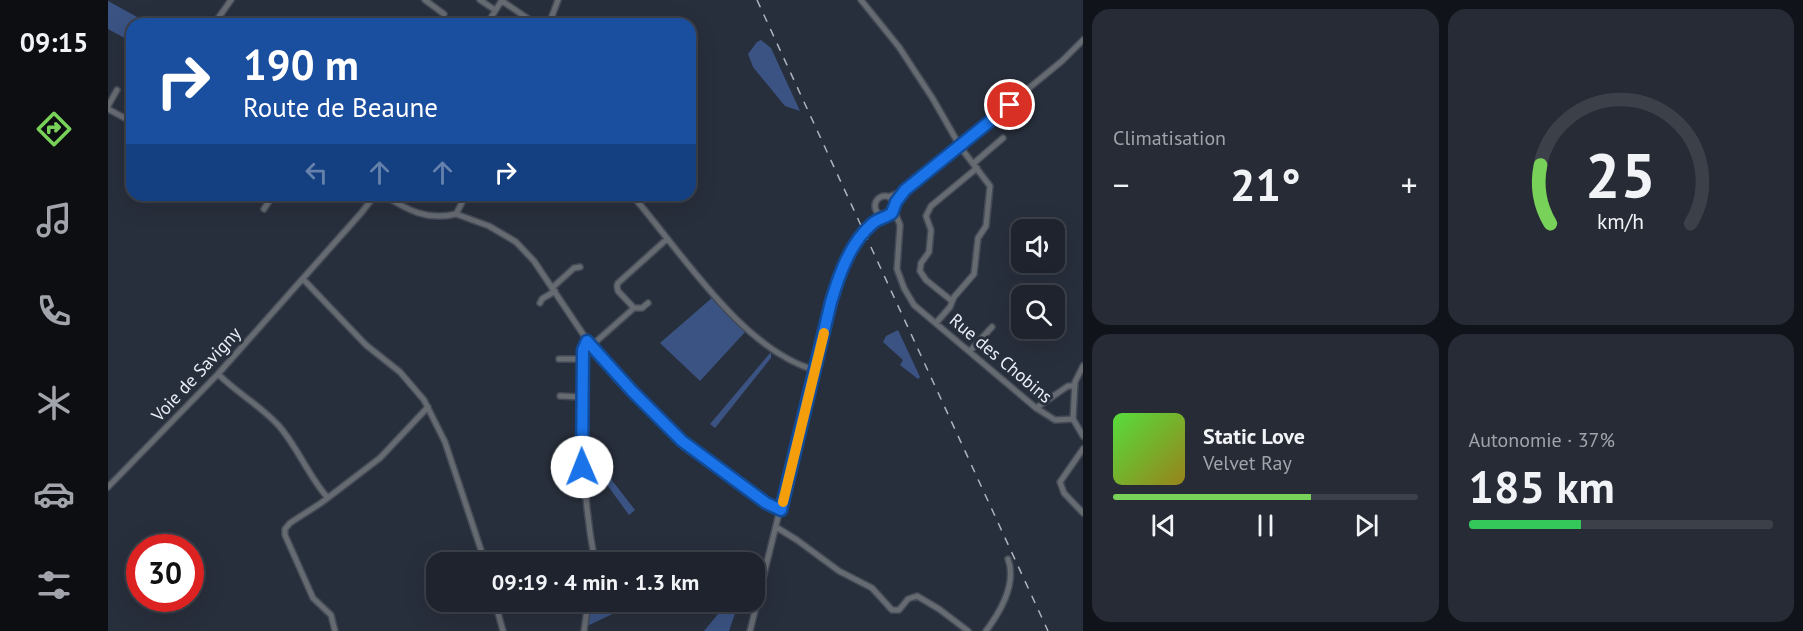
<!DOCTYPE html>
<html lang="fr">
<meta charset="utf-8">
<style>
:root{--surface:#1e232d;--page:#262b35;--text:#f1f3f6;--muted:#a1a4aa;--line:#3c4049;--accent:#78d158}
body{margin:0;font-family:"PT Sans",sans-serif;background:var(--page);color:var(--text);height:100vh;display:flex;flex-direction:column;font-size:22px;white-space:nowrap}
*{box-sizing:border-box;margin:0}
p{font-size:20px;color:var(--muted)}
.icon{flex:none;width:33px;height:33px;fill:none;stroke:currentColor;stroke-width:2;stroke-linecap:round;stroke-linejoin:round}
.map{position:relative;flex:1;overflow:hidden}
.sheet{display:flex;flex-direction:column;gap:9px;padding:9px;background:#101319;width:720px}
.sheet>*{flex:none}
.top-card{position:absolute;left:18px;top:18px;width:570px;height:183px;border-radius:18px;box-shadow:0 6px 24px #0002,0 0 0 2px var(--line);background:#1a4fa0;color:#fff;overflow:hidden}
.tools{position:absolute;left:903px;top:219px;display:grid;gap:12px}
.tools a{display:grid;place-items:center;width:54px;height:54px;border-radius:12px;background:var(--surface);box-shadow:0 6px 24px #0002,0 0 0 2px var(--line);font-size:30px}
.speed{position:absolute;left:18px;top:534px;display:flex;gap:12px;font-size:30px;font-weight:700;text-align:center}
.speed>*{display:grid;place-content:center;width:78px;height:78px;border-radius:50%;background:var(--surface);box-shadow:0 6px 24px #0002,0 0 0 2px var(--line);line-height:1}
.speed .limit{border:9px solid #d22;background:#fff;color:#111}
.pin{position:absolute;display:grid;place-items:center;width:51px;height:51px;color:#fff;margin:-26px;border:3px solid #fff;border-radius:50%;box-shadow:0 2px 6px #0007}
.me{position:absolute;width:66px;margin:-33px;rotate:359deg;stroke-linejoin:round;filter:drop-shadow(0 0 4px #0008)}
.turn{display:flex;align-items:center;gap:21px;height:126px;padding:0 18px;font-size:27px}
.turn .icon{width:78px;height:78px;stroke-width:2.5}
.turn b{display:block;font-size:42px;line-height:51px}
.lanes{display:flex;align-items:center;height:57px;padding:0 18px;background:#0003;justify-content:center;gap:30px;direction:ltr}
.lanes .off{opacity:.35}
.big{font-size:45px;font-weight:800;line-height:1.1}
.sheet .widget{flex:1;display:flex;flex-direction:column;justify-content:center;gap:9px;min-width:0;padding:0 21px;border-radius:18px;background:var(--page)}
.sheet .dial{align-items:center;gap:0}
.dial svg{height:156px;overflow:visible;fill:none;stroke:var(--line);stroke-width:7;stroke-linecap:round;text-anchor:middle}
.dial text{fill:var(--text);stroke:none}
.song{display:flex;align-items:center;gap:18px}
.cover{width:72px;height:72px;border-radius:9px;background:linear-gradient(135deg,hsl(110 70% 55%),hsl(50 70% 35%))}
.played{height:6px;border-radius:3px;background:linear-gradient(90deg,var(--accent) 65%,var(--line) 65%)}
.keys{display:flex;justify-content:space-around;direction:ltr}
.heat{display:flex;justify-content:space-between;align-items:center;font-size:33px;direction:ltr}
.charge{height:9px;border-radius:4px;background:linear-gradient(90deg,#34c759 37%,var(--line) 0)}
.sheet .tiles{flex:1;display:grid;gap:9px;grid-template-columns:repeat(2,1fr)}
.trip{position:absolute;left:318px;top:552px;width:339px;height:60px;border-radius:18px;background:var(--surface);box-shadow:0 6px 24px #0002,0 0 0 2px var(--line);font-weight:800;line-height:60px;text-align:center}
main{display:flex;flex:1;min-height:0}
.tabs{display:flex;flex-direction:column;width:108px;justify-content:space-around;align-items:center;background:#0c0e12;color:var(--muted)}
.tabs .icon{width:42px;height:42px}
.tabs .current{color:var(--accent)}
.tabs b{font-size:27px;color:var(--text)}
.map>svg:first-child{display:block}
</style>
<main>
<nav class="tabs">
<b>09:15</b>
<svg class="icon current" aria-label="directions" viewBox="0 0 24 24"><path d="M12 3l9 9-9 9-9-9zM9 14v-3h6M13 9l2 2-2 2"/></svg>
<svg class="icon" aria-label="music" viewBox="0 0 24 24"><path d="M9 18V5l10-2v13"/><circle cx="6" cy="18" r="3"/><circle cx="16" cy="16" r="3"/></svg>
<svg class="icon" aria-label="phone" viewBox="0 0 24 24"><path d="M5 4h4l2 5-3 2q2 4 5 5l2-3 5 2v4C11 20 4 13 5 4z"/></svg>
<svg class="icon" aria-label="climate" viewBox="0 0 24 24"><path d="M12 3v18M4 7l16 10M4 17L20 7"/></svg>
<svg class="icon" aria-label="car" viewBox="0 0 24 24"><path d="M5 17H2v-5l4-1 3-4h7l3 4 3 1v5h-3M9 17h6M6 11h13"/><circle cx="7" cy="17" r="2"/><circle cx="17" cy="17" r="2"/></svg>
<svg class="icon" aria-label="filters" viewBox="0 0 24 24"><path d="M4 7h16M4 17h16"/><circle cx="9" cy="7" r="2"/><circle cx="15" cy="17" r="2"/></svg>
</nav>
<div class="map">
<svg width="975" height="631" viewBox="0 0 975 631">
<rect width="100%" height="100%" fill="#282f3c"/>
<path fill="#3b5383" d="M 0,1 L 42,24 L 24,24 L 24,42 L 0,29 Z
M 653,40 L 663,48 L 692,111 L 677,106 L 645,67 L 640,54 L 649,42 Z
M 605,297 L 638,331 L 592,381 L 552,343 Z
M 790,330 L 812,377 L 810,379 L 792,365 L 795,360 L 775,342 L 778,336 Z
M 663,352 L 663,358 L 607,428 L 602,424 Z
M 496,470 L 527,510 L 521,515 L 492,475 Z
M 482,602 L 509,602 L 513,610 L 477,627 Z
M 620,602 L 631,602 L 621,631 L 596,631 Z"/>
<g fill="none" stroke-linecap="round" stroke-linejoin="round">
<defs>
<path id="minor" d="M 317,0 L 336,14
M 372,0 L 387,10
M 753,0 L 791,47 L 825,99 L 853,148 L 882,186 L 878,226 L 870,238 L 866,274 L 846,297 L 842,307 L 828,323
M 394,1 L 428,24
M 106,24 L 123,0
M 379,24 L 394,0
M 441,24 L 450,0
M 0,106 L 9,90
M 0,109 L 24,122
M 866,163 L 895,138
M 276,195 C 299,210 319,221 348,214
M 524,195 C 571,249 635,351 707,370
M767 206a10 10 0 1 1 20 0a10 10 0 1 1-20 0Z
M 781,197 L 797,190 L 954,61 L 975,40
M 156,209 L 165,195
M 786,210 L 792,225 L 789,269 L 796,288 L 806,305 L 928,408 L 947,420 L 965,419
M 348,214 L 381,226 L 408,242 L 426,261 L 483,346 L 563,431 L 598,461 L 658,503 L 673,510
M 348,214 L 358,195
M 762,224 L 776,216
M 195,279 L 258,345 L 292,372 L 316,400 L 337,442 L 377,562
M 445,287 L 466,268 L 472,267
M 844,301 L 818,280 L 812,271 L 813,263 L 821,252 L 823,230 L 818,216 L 823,206 L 869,168
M 432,303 L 434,299 L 447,291
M 526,308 L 534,308 L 540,303
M 479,341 L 475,347 C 473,421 473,490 487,562
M 483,346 L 526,308 L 510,291 L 509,286 L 510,283 L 559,239
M 862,351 L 884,327
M 451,359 L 475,359
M 975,366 L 967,382 L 965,419 L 975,436
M 110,374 C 129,393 153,406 171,426 C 190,448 200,475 219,497
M 452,396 L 474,397
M 928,408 L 960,386 L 967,386
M 975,449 L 952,482 L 956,493 L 975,513
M 0,487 L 110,374 L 254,212 L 267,195
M 668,527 L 689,540 L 731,571 L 764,588 L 784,610 L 791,610 L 800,599 L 809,596 L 831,609 L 860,631
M 387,602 L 395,631
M 227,631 L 223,615 L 205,598 L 177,535 L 177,529 L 182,523 L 213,503 L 272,458 L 320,407
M 476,631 L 480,602
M 642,631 L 723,302 L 737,264 L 751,241
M 878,631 C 893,611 909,584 900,559"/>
</defs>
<use href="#minor" stroke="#434a56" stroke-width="8"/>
<use href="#minor" stroke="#666a71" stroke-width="5"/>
<path stroke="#aeb4be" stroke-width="1.5" stroke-dasharray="8 8" stroke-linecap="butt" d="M 649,0 L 940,631"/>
<defs>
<path id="minor-bridge" d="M 751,241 L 762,224"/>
</defs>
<use href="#minor-bridge" stroke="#434a56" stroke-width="8" stroke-linecap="butt"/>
<use href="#minor-bridge" stroke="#666a71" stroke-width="5"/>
</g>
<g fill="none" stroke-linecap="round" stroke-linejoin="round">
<defs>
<path id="route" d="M 474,467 L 475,350 L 479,341 L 524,391 L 574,441 L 658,503 L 673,510 L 723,302 C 731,275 742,243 764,224 C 770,218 778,218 784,213 L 788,202 L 797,190 L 902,105"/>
</defs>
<use href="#route" stroke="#114b97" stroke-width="15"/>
<use href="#route" stroke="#1a73e8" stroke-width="10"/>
<path stroke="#f59e0b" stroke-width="10" d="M 675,502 L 716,333"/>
</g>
<g text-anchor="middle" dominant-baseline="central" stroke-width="6" stroke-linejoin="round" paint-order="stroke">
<g font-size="18" fill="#e9eef7" stroke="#282f3c">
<text transform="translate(893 358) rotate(40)">Rue des Chobins</text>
<text transform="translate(88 374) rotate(-47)">Voie de Savigny</text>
</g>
</g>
</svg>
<div class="tools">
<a><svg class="icon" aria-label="sound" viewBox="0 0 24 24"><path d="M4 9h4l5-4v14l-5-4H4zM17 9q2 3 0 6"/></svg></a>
<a><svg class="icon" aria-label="search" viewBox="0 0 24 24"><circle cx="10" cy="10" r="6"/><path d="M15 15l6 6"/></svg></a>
</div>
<div class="speed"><div class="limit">30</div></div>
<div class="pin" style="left:902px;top:105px;background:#d93025"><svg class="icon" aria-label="arrive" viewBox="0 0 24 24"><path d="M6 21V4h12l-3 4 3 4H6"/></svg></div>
<svg class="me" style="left:474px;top:467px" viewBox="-20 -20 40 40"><circle r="19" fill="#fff"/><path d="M0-13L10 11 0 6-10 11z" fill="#1a73e8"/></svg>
<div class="trip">09:19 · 4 min · 1.3 km</div>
<div class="top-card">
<div class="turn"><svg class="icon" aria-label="right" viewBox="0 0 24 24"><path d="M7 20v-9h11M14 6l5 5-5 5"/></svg><div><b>190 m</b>Route de Beaune</div></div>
<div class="lanes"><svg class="icon off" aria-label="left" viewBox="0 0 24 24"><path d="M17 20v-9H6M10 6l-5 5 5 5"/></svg><svg class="icon off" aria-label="ahead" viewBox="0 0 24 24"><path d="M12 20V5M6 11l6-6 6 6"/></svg><svg class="icon off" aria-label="ahead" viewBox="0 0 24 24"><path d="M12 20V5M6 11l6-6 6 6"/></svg><svg class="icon" aria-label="right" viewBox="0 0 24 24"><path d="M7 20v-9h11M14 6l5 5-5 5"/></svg></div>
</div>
</div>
<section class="sheet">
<div class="tiles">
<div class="widget"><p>Climatisation</p>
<div class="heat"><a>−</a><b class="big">21°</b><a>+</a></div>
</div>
<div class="widget dial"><svg viewBox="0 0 100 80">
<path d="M14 69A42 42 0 1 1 86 69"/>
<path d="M14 69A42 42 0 0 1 9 39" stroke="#78d158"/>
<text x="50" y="56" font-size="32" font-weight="700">25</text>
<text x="50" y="72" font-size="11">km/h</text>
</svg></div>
<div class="widget">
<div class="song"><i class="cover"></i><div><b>Static Love</b><p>Velvet Ray</p></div></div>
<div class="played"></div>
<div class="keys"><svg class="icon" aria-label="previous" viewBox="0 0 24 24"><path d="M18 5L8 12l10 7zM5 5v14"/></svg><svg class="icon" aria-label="pause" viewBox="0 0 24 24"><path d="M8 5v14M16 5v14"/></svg><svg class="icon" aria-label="next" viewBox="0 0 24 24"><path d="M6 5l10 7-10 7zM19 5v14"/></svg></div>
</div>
<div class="widget"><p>Autonomie · 37%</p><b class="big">185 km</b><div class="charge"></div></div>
</div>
</section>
</main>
